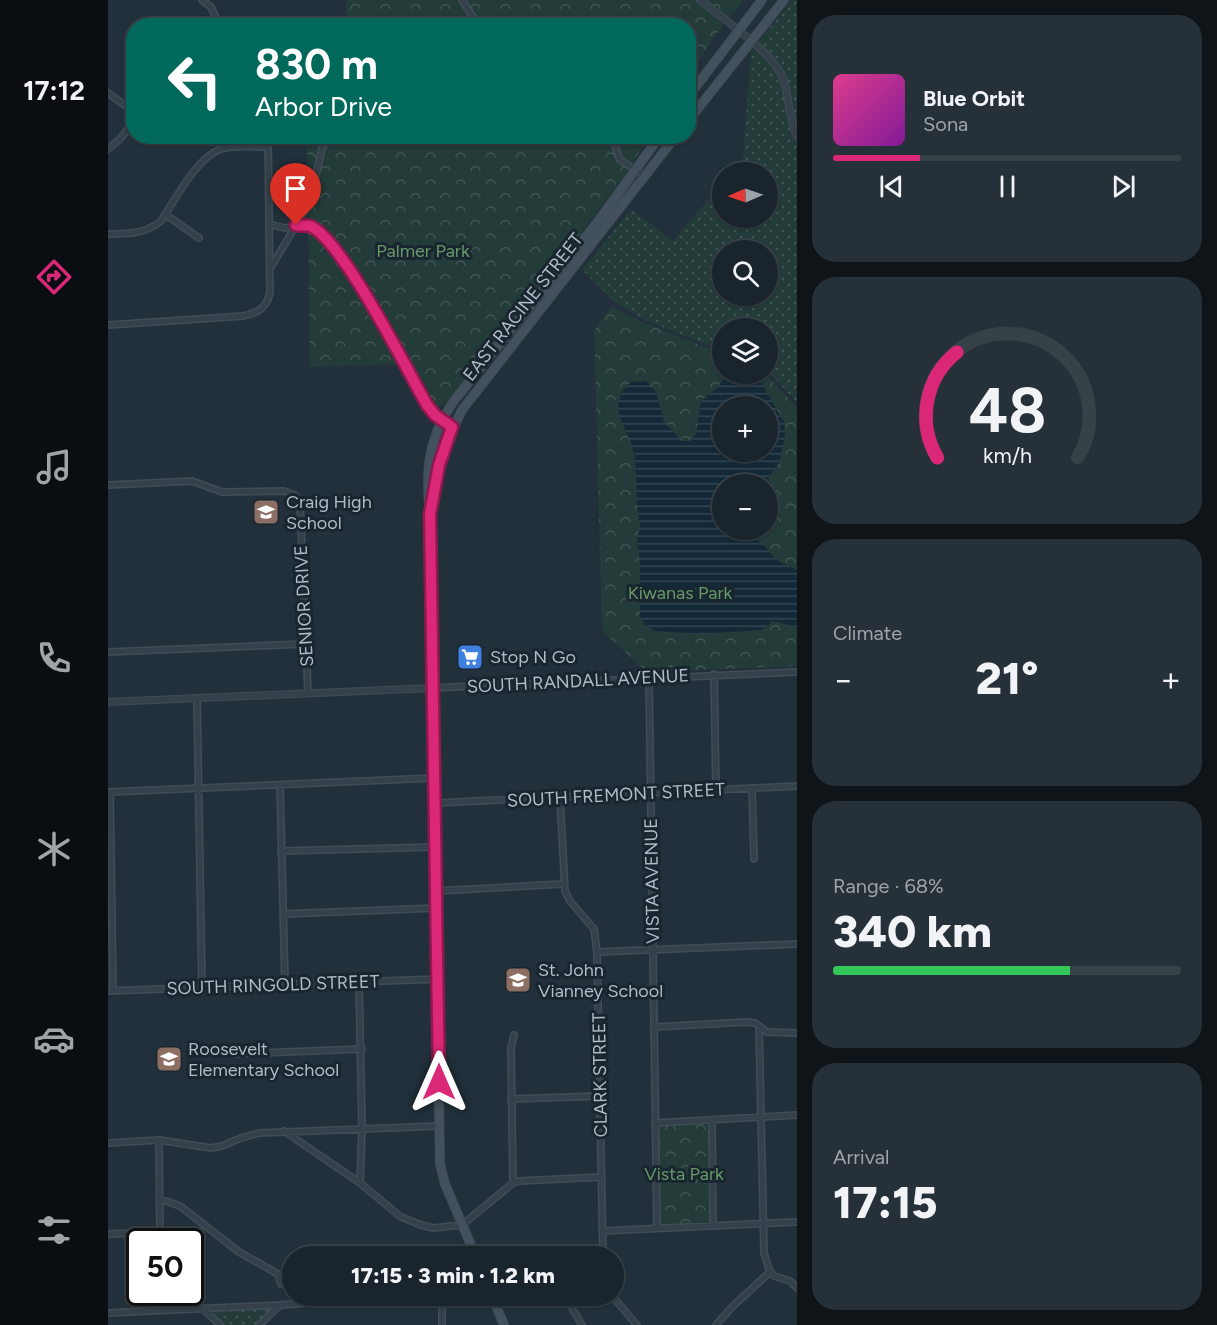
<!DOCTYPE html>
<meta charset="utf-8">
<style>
:root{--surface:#19242c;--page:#263038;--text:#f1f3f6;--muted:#9fa4a9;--line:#374148;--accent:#db2777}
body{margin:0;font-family:Figtree,sans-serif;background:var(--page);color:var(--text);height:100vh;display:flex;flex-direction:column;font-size:22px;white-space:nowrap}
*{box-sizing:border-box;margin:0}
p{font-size:20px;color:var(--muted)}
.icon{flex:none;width:33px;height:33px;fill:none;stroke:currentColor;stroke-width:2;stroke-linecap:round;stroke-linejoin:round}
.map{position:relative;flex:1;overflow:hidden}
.side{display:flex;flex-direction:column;gap:15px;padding:15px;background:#0e1418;width:420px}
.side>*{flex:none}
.hud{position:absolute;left:18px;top:18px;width:570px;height:126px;border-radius:24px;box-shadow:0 2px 4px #0004,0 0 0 2px var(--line);background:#00695c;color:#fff;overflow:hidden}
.needle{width:39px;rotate:268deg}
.fabs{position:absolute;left:604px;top:162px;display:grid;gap:12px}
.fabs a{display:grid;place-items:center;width:66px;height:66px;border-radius:50%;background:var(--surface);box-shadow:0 2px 4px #0004,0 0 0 2px var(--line);font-size:30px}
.speed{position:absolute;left:18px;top:1228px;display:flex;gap:12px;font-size:30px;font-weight:700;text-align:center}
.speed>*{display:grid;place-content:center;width:78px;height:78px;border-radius:50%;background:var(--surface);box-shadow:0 2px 4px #0004,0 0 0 2px var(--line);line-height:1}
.speed .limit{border:3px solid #111;border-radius:9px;background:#fff;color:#111}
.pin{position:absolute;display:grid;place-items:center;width:51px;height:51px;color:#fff;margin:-62px -26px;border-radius:50% 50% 50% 0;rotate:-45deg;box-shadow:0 0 6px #0007}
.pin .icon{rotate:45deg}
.me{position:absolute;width:66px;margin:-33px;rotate:0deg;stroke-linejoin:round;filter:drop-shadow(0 0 4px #0008)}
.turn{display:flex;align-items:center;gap:21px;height:126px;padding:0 30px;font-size:27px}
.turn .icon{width:78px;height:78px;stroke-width:2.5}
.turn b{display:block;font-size:42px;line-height:51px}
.big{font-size:45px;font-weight:800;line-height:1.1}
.side .widget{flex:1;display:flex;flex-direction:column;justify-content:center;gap:9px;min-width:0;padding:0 21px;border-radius:24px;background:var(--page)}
.side .dial{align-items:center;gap:0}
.dial svg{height:156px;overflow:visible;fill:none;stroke:var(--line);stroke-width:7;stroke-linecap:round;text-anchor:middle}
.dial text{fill:var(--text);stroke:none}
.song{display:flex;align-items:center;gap:18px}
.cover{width:72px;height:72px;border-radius:9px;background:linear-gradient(135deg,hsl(330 70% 55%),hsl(290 70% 35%))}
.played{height:6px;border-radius:3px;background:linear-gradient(90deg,var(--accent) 25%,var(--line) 25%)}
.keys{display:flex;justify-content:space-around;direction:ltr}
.heat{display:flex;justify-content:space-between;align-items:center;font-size:33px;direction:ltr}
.charge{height:9px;border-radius:4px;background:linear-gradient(90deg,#34c759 68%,var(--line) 0)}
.trip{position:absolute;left:174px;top:1246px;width:342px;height:60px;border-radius:30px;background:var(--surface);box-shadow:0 2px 4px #0004,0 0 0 2px var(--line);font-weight:800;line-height:60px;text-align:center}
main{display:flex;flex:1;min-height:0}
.tabs{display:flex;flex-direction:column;width:108px;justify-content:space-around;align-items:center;background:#0a0e12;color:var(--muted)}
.tabs .icon{width:42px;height:42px}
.tabs .current{color:var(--accent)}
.tabs b{font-size:27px;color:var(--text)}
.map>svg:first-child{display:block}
</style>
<main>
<nav class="tabs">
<b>17:12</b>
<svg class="icon current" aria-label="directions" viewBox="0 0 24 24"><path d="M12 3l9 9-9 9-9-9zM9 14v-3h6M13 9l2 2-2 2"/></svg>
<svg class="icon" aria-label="music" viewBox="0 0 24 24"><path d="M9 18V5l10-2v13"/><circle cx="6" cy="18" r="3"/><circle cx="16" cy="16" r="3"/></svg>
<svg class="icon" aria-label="phone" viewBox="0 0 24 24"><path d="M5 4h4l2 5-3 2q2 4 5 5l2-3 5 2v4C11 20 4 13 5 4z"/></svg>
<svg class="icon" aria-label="climate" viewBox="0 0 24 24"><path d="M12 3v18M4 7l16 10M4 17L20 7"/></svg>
<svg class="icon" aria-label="car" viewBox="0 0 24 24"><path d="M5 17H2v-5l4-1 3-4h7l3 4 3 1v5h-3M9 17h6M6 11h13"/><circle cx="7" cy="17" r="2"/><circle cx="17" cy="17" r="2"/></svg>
<svg class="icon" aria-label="filters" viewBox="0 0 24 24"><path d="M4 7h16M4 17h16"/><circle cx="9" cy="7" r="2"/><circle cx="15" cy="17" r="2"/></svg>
</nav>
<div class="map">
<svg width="689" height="1325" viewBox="0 0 689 1325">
<defs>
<pattern id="grass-dots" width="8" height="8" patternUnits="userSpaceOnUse" patternTransform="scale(1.5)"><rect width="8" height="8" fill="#233b39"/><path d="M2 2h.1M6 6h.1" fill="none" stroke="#405554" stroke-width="1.8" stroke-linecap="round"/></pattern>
<pattern id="forest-crowns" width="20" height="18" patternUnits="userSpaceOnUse" patternTransform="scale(1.5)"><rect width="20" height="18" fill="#233b39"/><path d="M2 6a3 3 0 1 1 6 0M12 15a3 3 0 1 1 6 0" fill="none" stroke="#405554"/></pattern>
<pattern id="water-rules" width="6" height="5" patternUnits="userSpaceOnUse" patternTransform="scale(1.5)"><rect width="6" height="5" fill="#142938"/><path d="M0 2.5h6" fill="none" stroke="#344653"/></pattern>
</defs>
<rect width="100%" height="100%" fill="#21303a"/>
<path fill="url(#grass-dots)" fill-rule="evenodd" d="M 684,0 L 689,0 L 689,402 L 660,371 L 660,328 L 615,328 L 615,351 L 539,321 L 507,302 L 474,270 L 523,209 L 565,241 L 615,182 L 615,218 L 660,218 L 660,172 L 623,172 L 635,158 L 643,52 ZM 615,250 L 660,250 L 660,296 L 615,296 Z
M 172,1305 L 151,1325 L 112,1325 L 94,1308 Z"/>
<path fill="url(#forest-crowns)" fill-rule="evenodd" d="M 238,0 L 635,0 L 604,40 L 581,76 L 580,26 L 239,25 Z
M 199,137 L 541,137 L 514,179 L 383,351 L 336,404 L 330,407 L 324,404 L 300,364 L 202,367 Z
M 504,306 L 534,322 L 615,354 L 615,374 L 657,374 L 689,407 L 689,666 L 539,672 L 494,631 L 486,331 ZM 615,406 L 660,406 L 660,452 L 615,452 ZM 615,484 L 660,484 L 660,530 L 615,530 Z
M 604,1121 L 605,1225 L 549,1228 L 547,1124 Z"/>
<path fill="#233b39" d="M 256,10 L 275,10 L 275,19 L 256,19 Z
M 288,10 L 307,10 L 307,19 L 288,19 Z"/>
<path fill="url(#water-rules)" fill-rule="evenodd" d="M 619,374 L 647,374 L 676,421 L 677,436 L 671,463 L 661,477 L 660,499 L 660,484 L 615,484 L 615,530 L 637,530 L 637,537 L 639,540 C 653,538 656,545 663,554 C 669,562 681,566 689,570 L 689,627 L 665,621 L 653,630 L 595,634 L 546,631 L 536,624 L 532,616 L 532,560 L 529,542 L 532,526 L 529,506 L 527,456 L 521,438 L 512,418 L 510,403 L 515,390 L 523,382 L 538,381 L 548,392 L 556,422 L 574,441 L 582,441 L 588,434 L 593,401 L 609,388 ZM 615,406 L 660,406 L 660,452 L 615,452 Z"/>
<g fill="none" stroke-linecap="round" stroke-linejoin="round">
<defs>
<path id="minor" d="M 94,0 L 103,7 L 112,26
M 354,0 L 371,26
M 0,93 L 26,112
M 504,136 L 512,160 L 537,176
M 0,149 L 12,139 L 26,121
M 57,214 L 91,238
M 161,224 L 176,228 L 201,226 L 220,241 L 246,276 L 319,405 L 327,415 L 344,427
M 0,234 C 20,234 37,234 53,221 C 67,200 89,157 113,149 C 128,145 145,147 160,147
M 163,267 L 202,202 L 214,148 L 222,136
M 0,325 L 135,316 C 150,313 159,308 162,292 L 160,136
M 0,485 L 84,481 L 114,492 L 176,491 L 187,495 L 192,503 L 200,693
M 0,652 L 198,644
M 606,674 L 608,790
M 541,677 L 549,1228
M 324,688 L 689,672
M 89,698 L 94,988
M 172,785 L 177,984
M 644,788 L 646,859
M 0,792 L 326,778
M 2,792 L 5,991
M 452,797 L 457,891 L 462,901 L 486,929 L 489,952 L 495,1257
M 327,803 L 689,786
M 173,851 L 327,847
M 328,891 L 455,884
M 175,914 L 329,908
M 489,952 L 689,944
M 251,982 L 254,1128 L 252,1183
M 0,991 L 330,979
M 651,1026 L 656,1253 L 662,1272 L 666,1276 L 682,1281 L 689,1288
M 546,1027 L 639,1022 L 647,1023 L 659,1032 L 689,1033
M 126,1054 L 254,1049
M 403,1099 L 492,1096
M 604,1121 L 605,1225
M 547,1123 L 689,1115
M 176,1131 L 252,1183 L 293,1217 L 313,1225 L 325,1228 L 354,1225 L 405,1183 L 411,1181 L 494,1177
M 51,1140 L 52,1242
M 0,1143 L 51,1140 L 103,1148 L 114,1146 L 133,1138 L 151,1133 L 331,1126
M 405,1183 L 403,1048 L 406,1035
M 52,1199 L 72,1206 L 131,1252 L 170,1274 L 173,1284
M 494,1231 L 689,1222
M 0,1234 L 52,1232
M 78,1293 L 112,1325
M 334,1296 L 334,1325
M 457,1296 L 474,1325
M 504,1296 L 529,1325
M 0,1313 L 172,1305 L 299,1296
M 151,1325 L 172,1305
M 608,1325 L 624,1307 L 662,1272"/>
<path id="tertiary" d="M 592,0 C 615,19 668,54 676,81 C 681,100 681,118 689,136
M 0,702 L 324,688"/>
<path id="secondary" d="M 580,97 L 654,0
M 580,121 L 676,0
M 324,504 L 335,449 L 354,410 L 568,136
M 368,1257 L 337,1184 L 332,1164 L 322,514 C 317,470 320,439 345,402 L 488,224 L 552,136
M 384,1296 L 396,1325"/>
</defs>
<use href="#minor" stroke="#414d56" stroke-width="8"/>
<use href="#tertiary" stroke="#414d56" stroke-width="8"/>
<use href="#secondary" stroke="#414d56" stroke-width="10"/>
<use href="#minor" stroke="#35414a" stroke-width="5"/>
<use href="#tertiary" stroke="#35414a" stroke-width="6"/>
<use href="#secondary" stroke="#42515d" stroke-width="8"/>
</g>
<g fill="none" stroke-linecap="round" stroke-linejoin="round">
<defs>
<path id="route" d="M 188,225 C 193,226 198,225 202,226 C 234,239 299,370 319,405 L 327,415 L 344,427 L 331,465 L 322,514 L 331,1082"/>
</defs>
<use href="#route" stroke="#8e194d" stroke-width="15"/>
<use href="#route" stroke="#db2777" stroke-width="10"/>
</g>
<defs>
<symbol id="school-square" viewBox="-11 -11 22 22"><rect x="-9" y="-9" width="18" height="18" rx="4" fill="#8d6e63" stroke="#1a262f"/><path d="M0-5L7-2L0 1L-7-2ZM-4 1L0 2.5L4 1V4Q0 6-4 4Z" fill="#fff"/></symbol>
<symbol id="supermarket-square" viewBox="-11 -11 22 22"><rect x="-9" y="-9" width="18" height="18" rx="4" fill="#3f7fe0" stroke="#1a262f"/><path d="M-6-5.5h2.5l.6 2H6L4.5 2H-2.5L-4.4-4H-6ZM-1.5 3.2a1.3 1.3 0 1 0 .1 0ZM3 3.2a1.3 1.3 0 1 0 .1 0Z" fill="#fff"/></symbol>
</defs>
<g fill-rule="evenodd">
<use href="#school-square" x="143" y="497" width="30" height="30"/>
<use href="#supermarket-square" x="347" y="642" width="30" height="30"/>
<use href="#school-square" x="395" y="965" width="30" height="30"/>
<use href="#school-square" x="46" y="1044" width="30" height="30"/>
</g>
<g text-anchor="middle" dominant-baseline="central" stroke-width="6" stroke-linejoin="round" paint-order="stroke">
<g font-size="18" fill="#669868" stroke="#1a262f">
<text x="315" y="251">Palmer Park</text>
<text x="572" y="593">Kiwanas Park</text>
<text x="576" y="1174">Vista Park</text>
</g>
<g font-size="18" fill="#afbcc6" stroke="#1a262f">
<text transform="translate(415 307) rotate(-52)">EAST RACINE STREET</text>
<text transform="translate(196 606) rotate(-93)">SENIOR DRIVE</text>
<text transform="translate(470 681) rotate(-3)">SOUTH RANDALL AVENUE</text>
<text transform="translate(508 795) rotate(-3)">SOUTH FREMONT STREET</text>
<text transform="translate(544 881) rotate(-91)">VISTA AVENUE</text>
<text transform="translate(165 985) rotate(-2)">SOUTH RINGOLD STREET</text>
<text transform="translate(492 1075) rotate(-91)">CLARK STREET</text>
</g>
<g font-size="18" fill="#afbcc6" stroke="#1a262f" text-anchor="start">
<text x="178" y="502">Craig High<tspan x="178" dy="21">School</tspan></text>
<text x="382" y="657">Stop N Go</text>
<text x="430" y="970">St. John<tspan x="430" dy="21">Vianney School</tspan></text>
<text x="80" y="1049">Roosevelt<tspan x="80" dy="21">Elementary School</tspan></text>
</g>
</g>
</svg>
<div class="fabs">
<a><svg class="needle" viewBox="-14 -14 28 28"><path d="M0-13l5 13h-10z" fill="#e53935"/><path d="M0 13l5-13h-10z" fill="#9fa4a9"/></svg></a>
<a><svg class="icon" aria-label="search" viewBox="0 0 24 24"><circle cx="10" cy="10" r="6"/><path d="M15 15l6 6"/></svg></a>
<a><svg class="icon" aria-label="layers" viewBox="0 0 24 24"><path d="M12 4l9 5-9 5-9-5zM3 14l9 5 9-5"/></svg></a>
<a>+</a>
<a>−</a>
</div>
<div class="speed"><div class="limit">50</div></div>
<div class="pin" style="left:188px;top:225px;background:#d93025"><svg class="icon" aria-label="arrive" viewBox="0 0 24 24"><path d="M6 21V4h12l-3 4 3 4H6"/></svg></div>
<svg class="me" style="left:331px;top:1082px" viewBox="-20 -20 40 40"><path d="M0-17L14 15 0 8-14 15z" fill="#db2777" stroke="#fff" stroke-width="4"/></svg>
<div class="trip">17:15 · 3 min · 1.2 km</div>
<div class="hud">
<div class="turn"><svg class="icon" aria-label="left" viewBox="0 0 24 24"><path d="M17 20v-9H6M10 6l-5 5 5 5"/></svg><div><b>830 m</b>Arbor Drive</div></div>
</div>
</div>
<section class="side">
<div class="widget">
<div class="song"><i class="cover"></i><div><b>Blue Orbit</b><p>Sona</p></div></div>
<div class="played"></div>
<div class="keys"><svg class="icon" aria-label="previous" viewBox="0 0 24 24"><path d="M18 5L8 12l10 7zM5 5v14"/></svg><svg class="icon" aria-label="pause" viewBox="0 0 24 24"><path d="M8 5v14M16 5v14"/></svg><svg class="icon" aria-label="next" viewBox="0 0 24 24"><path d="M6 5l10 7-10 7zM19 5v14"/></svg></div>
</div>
<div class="widget dial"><svg viewBox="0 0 100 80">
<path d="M14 69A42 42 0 1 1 86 69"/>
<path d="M14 69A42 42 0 0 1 24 15" stroke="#db2777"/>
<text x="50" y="56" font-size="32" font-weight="700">48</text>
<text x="50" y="72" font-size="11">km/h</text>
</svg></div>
<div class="widget"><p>Climate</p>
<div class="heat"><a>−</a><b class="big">21°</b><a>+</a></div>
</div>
<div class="widget"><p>Range · 68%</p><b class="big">340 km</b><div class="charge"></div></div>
<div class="widget"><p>Arrival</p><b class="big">17:15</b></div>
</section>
</main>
